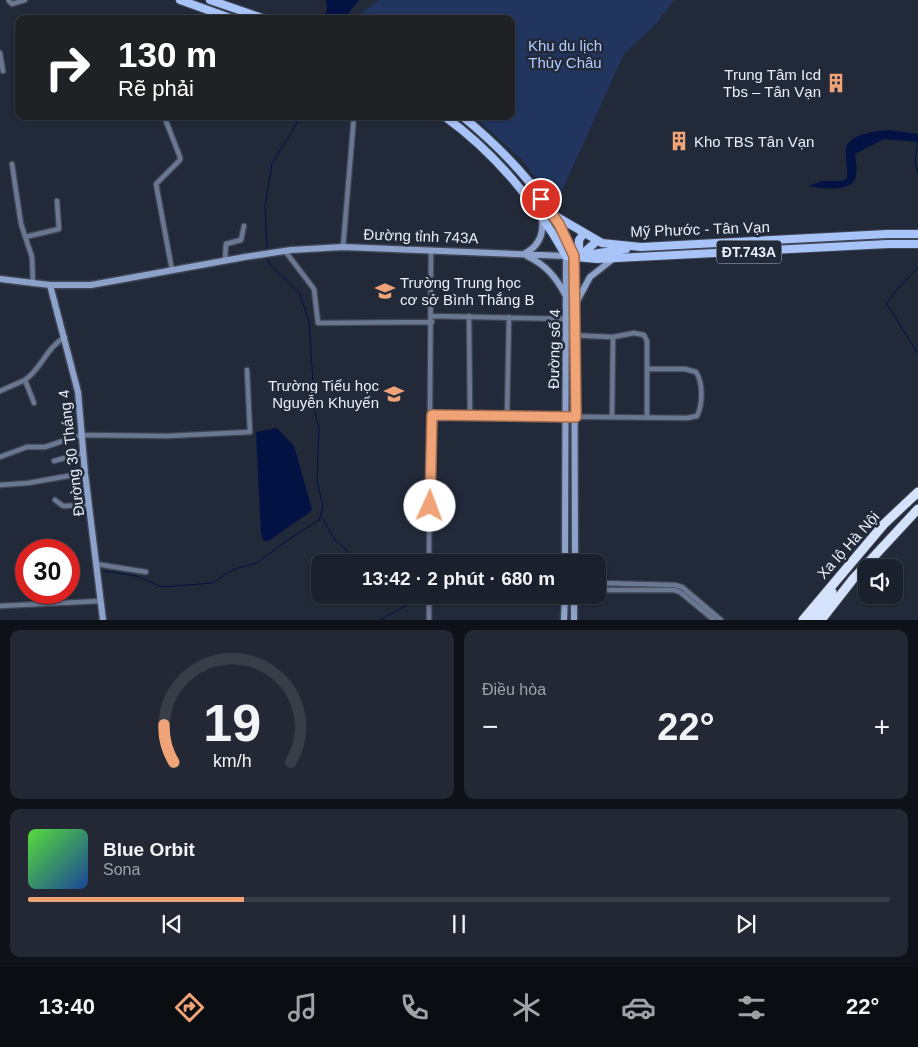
<!DOCTYPE html>
<html lang="vi">
<meta charset="utf-8">
<style>
:root{--surface:#1a202c;--page:#232834;--text:#f1f3f6;--muted:#9fa3a9;--line:#383e48;--accent:#efa377}
body{margin:0;font-family:Helvetica,sans-serif;background:var(--page);color:var(--text);height:100vh;display:flex;flex-direction:column;font-size:19px;white-space:nowrap}
*{box-sizing:border-box;margin:0}
p{font-size:16px;color:var(--muted)}
.icon{flex:none;width:28px;height:28px;fill:none;stroke:currentColor;stroke-width:2;stroke-linecap:round;stroke-linejoin:round}
.map{position:relative;height:620px;overflow:hidden}
.drawer{display:flex;flex-direction:column;gap:10px;padding:10px;background:#0e1218;flex:1}
.drawer>*{flex:none}
.hud{position:absolute;left:15px;top:15px;width:500px;height:105px;border-radius:10px;box-shadow:0 1px 4px #0004,0 0 0 1px var(--line);background:#202124;color:#fff;overflow:hidden}
.buttons{position:absolute;left:858px;top:559px;display:grid;gap:10px}
.buttons a{display:grid;place-items:center;width:45px;height:45px;border-radius:10px;background:var(--surface);box-shadow:0 1px 4px #0004,0 0 0 1px var(--line);font-size:25px}
.speed{position:absolute;left:15px;top:539px;display:flex;gap:10px;font-size:25px;font-weight:700;text-align:center}
.speed>*{display:grid;place-content:center;width:65px;height:65px;border-radius:50%;background:var(--surface);box-shadow:0 1px 4px #0004,0 0 0 1px var(--line);line-height:1}
.speed .limit{border:8px solid #d22;background:#fff;color:#111}
.pin{position:absolute;display:grid;place-items:center;width:42px;height:42px;color:#fff;margin:-21px;border:2px solid #fff;border-radius:50%;box-shadow:0 1px 5px #0007}
.me{position:absolute;width:55px;margin:-28px;rotate:2deg;stroke-linejoin:round;filter:drop-shadow(0 0 4px #0008)}
.turn{display:flex;align-items:center;gap:18px;height:105px;padding:0 20px;font-size:22px}
.turn .icon{width:65px;height:65px;stroke-width:2.5}
.turn b{display:block;font-size:35px;line-height:42px}
.big{font-size:38px;font-weight:800;line-height:1.1}
.drawer .widget{flex:1;display:flex;flex-direction:column;justify-content:center;gap:8px;min-width:0;padding:0 18px;border-radius:10px;background:var(--page)}
.drawer .dial{align-items:center;gap:0}
.dial svg{height:130px;overflow:visible;fill:none;stroke:var(--line);stroke-width:7;stroke-linecap:round;text-anchor:middle}
.dial text{fill:var(--text);stroke:none}
.song{display:flex;align-items:center;gap:15px}
.cover{width:60px;height:60px;border-radius:8px;background:linear-gradient(135deg,hsl(110 70% 55%),hsl(220 70% 35%))}
.played{height:5px;border-radius:2px;background:linear-gradient(90deg,var(--accent) 25%,var(--line) 25%)}
.keys{display:flex;justify-content:space-around;direction:ltr}
.heat{display:flex;justify-content:space-between;align-items:center;font-size:28px;direction:ltr}
.drawer .tiles{flex:1;display:grid;gap:10px;grid-template-columns:1fr 1fr}
.widget:last-child{grid-column:span 2}
.trip{position:absolute;left:311px;top:554px;width:295px;height:50px;border-radius:10px;background:var(--surface);box-shadow:0 1px 4px #0004,0 0 0 1px var(--line);font-weight:800;line-height:50px;text-align:center}
.menu{display:flex;height:80px;justify-content:space-around;align-items:center;background:#0a0d12;color:var(--muted)}
.menu .icon{width:35px;height:35px}
.menu .current{color:var(--accent)}
.menu b{font-size:22px;color:var(--text)}
.map>svg:first-child{display:block}
</style>
<div class="map">
<svg width="918" height="620" viewBox="0 0 918 620">
<rect width="100%" height="100%" fill="#222a3a"/>
<path fill="#21355e" d="M 379,0 L 674,0 L 656,24 L 624,54 L 555,206 L 525,163 L 474,116 L 511,116 L 511,19 L 354,19 Z"/>
<path fill="#021243" d="M 326,0 L 359,0 L 344,19 L 324,19 L 327,8 Z
M 889,130 L 918,134 L 918,142 L 884,139 L 855,154 C 856,161 858,172 855,179 C 849,193 820,188 808,186 L 822,181 L 842,181 L 847,178 C 848,168 845,159 846,150 C 846,134 877,131 889,130 Z
M 277,428 L 294,446 L 312,509 L 310,512 L 270,540 L 264,541 L 261,534 L 256,432 Z"/>
<g fill="none" stroke-linecap="round" stroke-linejoin="round">
<path stroke="#021243" stroke-width="1" d="M 918,139 L 915,163 L 918,174
M 267,251 L 265,207 L 272,164 L 301,116
M 918,267 C 908,279 894,290 887,304 L 918,354
M 321,516 L 335,540 L 360,562
M 104,571 L 136,576 L 162,587 L 213,583 L 225,574 L 238,568 L 257,563 L 286,541 L 319,520 L 323,507 L 317,480 L 319,429 L 315,413 L 309,321 L 299,292 L 269,264 L 267,257
M 380,620 L 412,602 L 413,595"/>
<defs>
<path id="street" d="M 9,1 L 12,4 L 25,0
M 0,53 L 3,71
M 164,116 L 180,157 L 180,160 L 156,184 L 172,270
M 12,164 L 21,224 L 32,257 L 33,284
M 25,237 L 59,229 L 57,201
M 343,247 L 354,116
M 285,251 L 314,289 L 318,323 L 432,322
M 225,260 L 226,244 L 241,240 L 244,226
M 432,316 L 567,319
M 469,316 L 470,416
M 567,335 L 613,337 L 634,333 L 644,335 L 647,341 L 647,418
M 25,380 C 42,368 46,348 65,337
M 0,391 L 25,380 L 34,403
M 432,415 L 687,418 L 697,416 C 703,405 703,382 696,372 L 685,369 L 647,369
M 507,416 L 509,317
M 612,417 L 613,337
M 0,457 L 27,447 L 45,447 L 81,435 L 167,436 L 250,432 L 247,370
M 54,461 L 83,453
M 0,485 L 28,483 L 85,473
M 55,500 L 63,506 L 89,505
M 429,562 L 431,250
M 96,564 L 146,572
M 598,583 L 675,585 L 682,587 L 721,620
M 598,590 L 674,590 L 680,592 L 714,620
M 0,606 L 101,601
M 429,620 L 429,595"/>
<path id="secondary" d="M 524,254 C 538,247 544,235 542,219
M 527,256 C 546,265 556,277 566,296
M 574,256 L 575,562
M 0,279 L 50,285 L 91,285 L 245,257 L 291,250 L 343,247 L 566,256 L 565,562
M 50,285 L 78,392 L 85,473 L 103,620
M 577,301 L 590,277 L 613,259
M 564,620 L 565,595
M 574,620 L 574,595"/>
<path id="primary" d="M 180,0 L 233,19
M 210,0 L 265,19
M 444,116 C 494,152 536,202 566,256 L 597,259 L 888,244 L 918,244
M 462,116 C 507,153 553,201 574,256
M 552,214 L 602,243 L 641,247 L 887,234 L 918,234
M 581,255 L 597,241
M 586,255 L 626,249
M 579,256 L 579,240 L 584,233"/>
<path id="highway" d="M 803,620 L 884,524 L 918,492
M 811,620 L 832,592
M 821,620 L 853,579 L 918,509"/>
</defs>
<use href="#street" stroke="#3e4555" stroke-width="7"/>
<use href="#secondary" stroke="#3e4555" stroke-width="9"/>
<use href="#primary" stroke="#3e4555" stroke-width="10"/>
<use href="#highway" stroke="#3e4555" stroke-width="11"/>
<use href="#street" stroke="#697790" stroke-width="4.5"/>
<use href="#secondary" stroke="#8da2ca" stroke-width="6"/>
<use href="#primary" stroke="#a8c3f8" stroke-width="8"/>
<use href="#highway" stroke="#d4e2fb" stroke-width="9"/>
</g>
<g fill="none" stroke-linecap="round" stroke-linejoin="round">
<defs>
<path id="route" d="M 430,506 L 432,415 L 576,417 L 574,256 L 559,224 L 541,199"/>
</defs>
<use href="#route" stroke="#9b6a4d" stroke-width="12"/>
<use href="#route" stroke="#efa377" stroke-width="9"/>
</g>
<defs>
<symbol id="building-bare" viewBox="-9 -9 18 18"><path d="M-4-6H4V6H1V3H-1V6H-4ZM-2.5-4.3h1.7v1.8h-1.7ZM.8-4.3h1.7v1.8H.8ZM-2.5-1h1.7V.8h-1.7ZM.8-1h1.7V.8H.8Z" fill="#efa377" stroke="#222a3a" stroke-width="2.5" paint-order="stroke"/></symbol>
<symbol id="school-bare" viewBox="-9 -9 18 18"><path d="M0-5L7-2L0 1L-7-2ZM-4 1L0 2.5L4 1V4Q0 6-4 4Z" fill="#efa377" stroke="#222a3a" stroke-width="2.5" paint-order="stroke"/></symbol>
</defs>
<g fill-rule="evenodd">
<use href="#building-bare" x="822" y="69" width="28" height="28"/>
<use href="#building-bare" x="665" y="127" width="28" height="28"/>
<use href="#school-bare" x="371" y="277" width="28" height="28"/>
<use href="#school-bare" x="380" y="380" width="28" height="28"/>
</g>
<g text-anchor="middle" dominant-baseline="central" stroke-width="5" stroke-linejoin="round" paint-order="stroke">
<rect fill="#222a3a" stroke="#adb3c0" stroke-width="1" x="716.5" y="240.5" width="65" height="23" rx="4"/>
<g font-size="14" font-weight="bold" fill="#e9eef9">
<text x="749" y="252">ĐT.743A</text>
</g>
<g font-size="15" fill="#b2cbfd" stroke="#222a3a">
<text x="565" y="45">Khu du lịch<tspan x="565" dy="17">Thủy Châu</tspan></text>
</g>
<g font-size="15" fill="#e9eef9" stroke="#222a3a" text-anchor="end">
<text x="821" y="74">Trung Tâm Icd<tspan x="821" dy="17">Tbs – Tân Vạn</tspan></text>
<text x="694" y="141" text-anchor="start">Kho TBS Tân Vạn</text>
<text x="400" y="282" text-anchor="start">Trường Trung học<tspan x="400" dy="17">cơ sở Bình Thắng B</tspan></text>
<text x="379" y="385">Trường Tiểu học<tspan x="379" dy="17">Nguyễn Khuyến</tspan></text>
</g>
<g font-size="15" fill="#e9eef9" stroke="#222a3a">
<text transform="translate(700 229) rotate(-2)">Mỹ Phước - Tân Vạn</text>
<text transform="translate(421 236) rotate(2)">Đường tỉnh 743A</text>
<text transform="translate(554 349) rotate(-89)">Đường số 4</text>
<text transform="translate(71 453) rotate(-97)">Đường 30 Tháng 4</text>
<text transform="translate(848 545) rotate(-48)">Xa lộ Hà Nội</text>
</g>
</g>
</svg>
<div class="buttons">
<a><svg class="icon" aria-label="sound" viewBox="0 0 24 24"><path d="M4 9h4l5-4v14l-5-4H4zM17 9q2 3 0 6"/></svg></a>
</div>
<div class="speed"><div class="limit">30</div></div>
<div class="pin" style="left:541px;top:199px;background:#d93025"><svg class="icon" aria-label="arrive" viewBox="0 0 24 24"><path d="M6 21V4h12l-3 4 3 4H6"/></svg></div>
<svg class="me" style="left:430px;top:506px" viewBox="-20 -20 40 40"><circle r="19" fill="#fff"/><path d="M0-13L10 11 0 6-10 11z" fill="#efa377"/></svg>
<div class="trip">13:42 · 2 phút · 680 m</div>
<div class="hud">
<div class="turn"><svg class="icon" aria-label="right" viewBox="0 0 24 24"><path d="M7 20v-9h11M14 6l5 5-5 5"/></svg><div><b>130 m</b>Rẽ phải</div></div>
</div>
</div>
<section class="drawer">
<div class="tiles">
<div class="widget dial"><svg viewBox="0 0 100 80">
<path d="M14 69A42 42 0 1 1 86 69"/>
<path d="M14 69A42 42 0 0 1 8 46" stroke="#efa377"/>
<text x="50" y="56" font-size="32" font-weight="700">19</text>
<text x="50" y="72" font-size="11">km/h</text>
</svg></div>
<div class="widget"><p>Điều hòa</p>
<div class="heat"><a>−</a><b class="big">22°</b><a>+</a></div>
</div>
<div class="widget">
<div class="song"><i class="cover"></i><div><b>Blue Orbit</b><p>Sona</p></div></div>
<div class="played"></div>
<div class="keys"><svg class="icon" aria-label="previous" viewBox="0 0 24 24"><path d="M18 5L8 12l10 7zM5 5v14"/></svg><svg class="icon" aria-label="pause" viewBox="0 0 24 24"><path d="M8 5v14M16 5v14"/></svg><svg class="icon" aria-label="next" viewBox="0 0 24 24"><path d="M6 5l10 7-10 7zM19 5v14"/></svg></div>
</div>
</div>
</section>
<nav class="menu">
<b>13:40</b>
<svg class="icon current" aria-label="directions" viewBox="0 0 24 24"><path d="M12 3l9 9-9 9-9-9zM9 14v-3h6M13 9l2 2-2 2"/></svg>
<svg class="icon" aria-label="music" viewBox="0 0 24 24"><path d="M9 18V5l10-2v13"/><circle cx="6" cy="18" r="3"/><circle cx="16" cy="16" r="3"/></svg>
<svg class="icon" aria-label="phone" viewBox="0 0 24 24"><path d="M5 4h4l2 5-3 2q2 4 5 5l2-3 5 2v4C11 20 4 13 5 4z"/></svg>
<svg class="icon" aria-label="climate" viewBox="0 0 24 24"><path d="M12 3v18M4 7l16 10M4 17L20 7"/></svg>
<svg class="icon" aria-label="car" viewBox="0 0 24 24"><path d="M5 17H2v-5l4-1 3-4h7l3 4 3 1v5h-3M9 17h6M6 11h13"/><circle cx="7" cy="17" r="2"/><circle cx="17" cy="17" r="2"/></svg>
<svg class="icon" aria-label="filters" viewBox="0 0 24 24"><path d="M4 7h16M4 17h16"/><circle cx="9" cy="7" r="2"/><circle cx="15" cy="17" r="2"/></svg>
<b>22°</b>
</nav>
